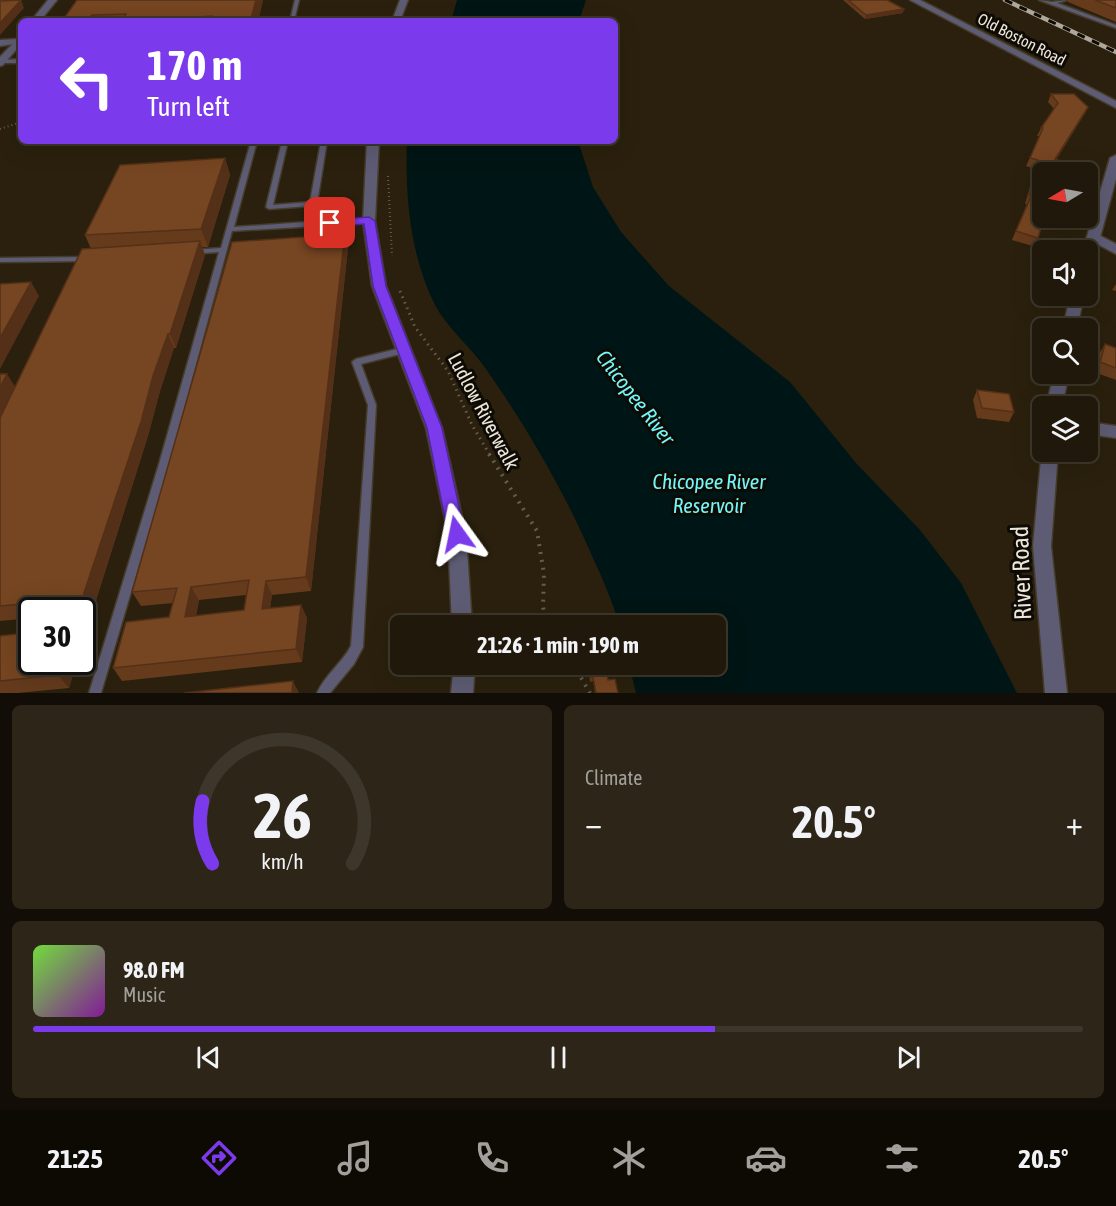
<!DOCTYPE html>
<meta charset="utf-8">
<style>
:root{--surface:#20180a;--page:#2d2518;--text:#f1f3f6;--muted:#a2a09c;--line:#3d372b;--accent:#7c3aed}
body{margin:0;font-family:"Asap Condensed",sans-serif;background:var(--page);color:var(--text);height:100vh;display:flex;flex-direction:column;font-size:22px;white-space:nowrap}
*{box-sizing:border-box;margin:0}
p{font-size:20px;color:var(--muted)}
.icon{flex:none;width:33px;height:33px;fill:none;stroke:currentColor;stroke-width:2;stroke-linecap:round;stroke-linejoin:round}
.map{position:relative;height:693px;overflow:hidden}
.side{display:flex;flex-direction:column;gap:12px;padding:12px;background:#120d06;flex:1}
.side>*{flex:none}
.top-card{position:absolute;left:18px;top:18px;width:600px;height:126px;border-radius:9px;box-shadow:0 6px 24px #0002,0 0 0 2px var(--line);background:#7c3aed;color:#fff;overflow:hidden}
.needle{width:39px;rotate:260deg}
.buttons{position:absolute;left:1032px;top:162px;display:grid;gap:12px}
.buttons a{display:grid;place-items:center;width:66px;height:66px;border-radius:9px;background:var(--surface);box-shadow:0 6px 24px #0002,0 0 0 2px var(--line);font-size:30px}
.speed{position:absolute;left:18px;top:597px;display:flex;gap:12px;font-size:30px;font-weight:700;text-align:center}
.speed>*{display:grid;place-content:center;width:78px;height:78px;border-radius:50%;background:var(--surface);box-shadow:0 6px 24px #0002,0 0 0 2px var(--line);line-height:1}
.speed .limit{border:3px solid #111;border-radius:9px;background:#fff;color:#111}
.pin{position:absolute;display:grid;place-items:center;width:51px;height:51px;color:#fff;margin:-26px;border-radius:12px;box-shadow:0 3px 9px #0006}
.me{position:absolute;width:66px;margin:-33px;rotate:348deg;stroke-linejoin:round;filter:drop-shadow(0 0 4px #0008)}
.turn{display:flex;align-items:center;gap:21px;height:126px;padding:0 30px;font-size:27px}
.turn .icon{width:78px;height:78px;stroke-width:2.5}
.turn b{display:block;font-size:42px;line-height:51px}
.big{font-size:45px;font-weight:700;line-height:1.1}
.side .tile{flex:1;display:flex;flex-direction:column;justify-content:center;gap:9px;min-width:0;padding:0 21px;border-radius:9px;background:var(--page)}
.side .dial{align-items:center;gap:0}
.dial svg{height:156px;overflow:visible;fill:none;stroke:var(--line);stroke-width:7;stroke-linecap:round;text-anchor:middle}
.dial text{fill:var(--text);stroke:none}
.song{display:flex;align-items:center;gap:18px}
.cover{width:72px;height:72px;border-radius:9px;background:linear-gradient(135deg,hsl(100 70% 55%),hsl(290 70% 35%))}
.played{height:6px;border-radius:3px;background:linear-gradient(90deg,var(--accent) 65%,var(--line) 65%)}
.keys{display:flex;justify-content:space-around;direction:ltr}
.heat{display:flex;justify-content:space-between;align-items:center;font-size:33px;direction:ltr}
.side .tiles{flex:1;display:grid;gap:12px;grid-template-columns:1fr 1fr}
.tile:last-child{grid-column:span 2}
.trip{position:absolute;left:390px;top:615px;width:336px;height:60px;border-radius:9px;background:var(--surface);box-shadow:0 6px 24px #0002,0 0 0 2px var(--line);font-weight:700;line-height:60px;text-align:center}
.tab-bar{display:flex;height:96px;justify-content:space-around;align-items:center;background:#0d0a04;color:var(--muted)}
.tab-bar .icon{width:42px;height:42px}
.tab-bar .selected{color:var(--accent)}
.tab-bar b{font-size:27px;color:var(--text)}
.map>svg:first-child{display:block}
</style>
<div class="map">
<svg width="1116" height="693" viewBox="0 0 1116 693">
<rect width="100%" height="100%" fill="#2a200d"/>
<path fill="#001515" d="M 457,0 L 586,0 L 579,21 L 451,21 Z
M 407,141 L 578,141 L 593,187 L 621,232 L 669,286 L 790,382 L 856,463 L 920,530 L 961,583 L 1017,693 L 636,693 L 629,665 L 716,664 L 716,626 L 619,625 C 613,602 603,580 593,558 C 564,491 528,429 486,369 C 471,347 447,328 435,305 C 410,255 405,196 407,141 Z"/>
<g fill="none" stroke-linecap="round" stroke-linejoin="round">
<defs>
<path id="service" d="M 295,0 L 299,0 L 294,21 L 290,21 Z
M 1039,0 L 1052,2 L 1067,0 L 1057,3 L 1116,25 L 1116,28 Z
M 21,59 L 21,63 L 0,63 L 1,60 Z
M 251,141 L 257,141 L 234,227 L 307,222 L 310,206 L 269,209 L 266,207 L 282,141 L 288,141 L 273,205 L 310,202 L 321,141 L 327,141 L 314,222 L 369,219 L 372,221 L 369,223 L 232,231 L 169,464 L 101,693 L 89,693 L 159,464 L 219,252 L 192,254 L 188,252 L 192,250 L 221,248 Z
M 87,257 L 91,259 L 90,261 L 0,262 L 0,258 Z
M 405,347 L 409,350 L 408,352 L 361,364 L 376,405 L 363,647 L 354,664 L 330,693 L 317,693 C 325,675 342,663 351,646 L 368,405 L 352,362 L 356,359 Z"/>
<path id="minor" d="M 0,0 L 5,0 L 1,3 Z
M 400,0 L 408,0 L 400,21 L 392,21 Z
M 0,40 L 17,39 L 21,43 L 0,46 Z
M 367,141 L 379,141 L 375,221 L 386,286 L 442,428 L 466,534 L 472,626 L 452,626 L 448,534 L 426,428 L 372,286 L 363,221 Z
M 1093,232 L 1116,244 L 1116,254 L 1088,239 L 1087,236 Z
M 1088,422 L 1116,426 L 1116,438 L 1088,434 Z
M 454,664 L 475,664 L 473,693 L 451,693 Z"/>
<path id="tertiary" d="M 48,0 L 57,0 L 40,21 L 31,21 Z
M 910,0 L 920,0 L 1116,101 L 1116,108 Z
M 21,35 L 21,44 L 3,65 L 0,66 L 0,57 Z
M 1116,155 L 1116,179 L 1095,256 L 1088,260 L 1088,250 L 1083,250 L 1110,158 Z
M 1070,296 L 1084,296 L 1077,328 L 1063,328 Z
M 1054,374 L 1069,374 L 1062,406 L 1046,406 Z
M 1042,448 L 1042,452 L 1058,452 L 1051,546 L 1067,693 L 1045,693 L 1033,546 Z"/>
</defs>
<use href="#service" stroke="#453c2a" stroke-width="3"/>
<use href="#minor" stroke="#453c2a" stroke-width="3"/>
<use href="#tertiary" stroke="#453c2a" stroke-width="3"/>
<path stroke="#655c4b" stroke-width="2" stroke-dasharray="1 3" stroke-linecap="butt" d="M 0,129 L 21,122
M 388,176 L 392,256"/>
<path stroke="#655c4b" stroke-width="3" stroke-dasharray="1.5 4.5" stroke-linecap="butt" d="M 400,291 L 415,327 L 448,371 L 472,425 L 490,455"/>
<path stroke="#655c4b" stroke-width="4" stroke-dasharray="2 6" stroke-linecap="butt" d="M 489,454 L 537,531 L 544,574 L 543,606 L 546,626
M 573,664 L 590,693"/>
<use href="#service" fill="#5d5c74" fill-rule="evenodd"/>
<use href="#minor" fill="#5d5c74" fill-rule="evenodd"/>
<use href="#tertiary" fill="#5d5c74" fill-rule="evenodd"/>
<defs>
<path id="rail" d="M 1005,0 L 1116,52"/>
</defs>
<use href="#rail" stroke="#afa799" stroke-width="4.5"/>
<use href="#rail" stroke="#0e0a04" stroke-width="3" stroke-dasharray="8" stroke-linecap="butt"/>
</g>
<path fill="#653b1c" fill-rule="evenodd" d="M 77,0 L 263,0 L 258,21 L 62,21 Z
M 843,0 L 887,0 L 903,13 L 865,19 Z
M 1068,0 L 1116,0 L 1116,22 L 1068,2 Z
M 1051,94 L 1088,107 L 1084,115 L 1042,172 L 1038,238 L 1033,246 L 1012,240 L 1027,204 L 1025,204 L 1035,169 L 1026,166 L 1040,136 L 1037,136 L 1041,128 L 1054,109 L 1048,102 Z
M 225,158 L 230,175 L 208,247 L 202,247 L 205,255 L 176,348 L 174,348 L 160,391 L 148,436 L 92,613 L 82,613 L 82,610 L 32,610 L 32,618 L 0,621 L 0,374 L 15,387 L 91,249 L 85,235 Z
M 345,234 L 348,248 L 311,591 L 272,595 L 270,608 L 301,605 L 307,618 L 302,662 L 122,681 L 113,668 L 169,617 L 173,603 L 141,606 L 132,592 ZM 246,595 L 244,610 L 196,616 L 199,600 Z
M 1116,284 L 1116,291 L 1112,290 Z
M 1105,344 L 1116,348 L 1116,380 L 1094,372 L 1099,354 Z
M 977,390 L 1014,412 L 1009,422 L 977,418 L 973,400 Z
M 0,636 L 77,662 L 69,688 L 18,693 L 0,693 Z
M 588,664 L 606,664 L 608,680 L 618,693 L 595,693 L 593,681 L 590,682 Z"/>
<path fill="#533017" d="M 21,0 L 24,8 L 0,35 L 0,23 Z
M 256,0 L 263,0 L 258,21 L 252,21 L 251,19 Z
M 904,9 L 903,13 L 865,19 L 866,15 Z
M 92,15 L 94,21 L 86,21 Z
M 1088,107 L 1084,115 L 1052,167 L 1055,159 Z
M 225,158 L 230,175 L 208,247 L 201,229 Z
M 345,234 L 348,248 L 311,591 L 306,577 Z
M 200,241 L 205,255 L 176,348 L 170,334 Z
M 31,282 L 39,296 L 0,369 L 0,338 Z
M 168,334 L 174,348 L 160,391 L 148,436 L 92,613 L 82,599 L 153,376 Z
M 7,374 L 16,388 L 0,422 L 0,387 Z
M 266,581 L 272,595 L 268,622 L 262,609 Z
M 191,587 L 199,600 L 193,631 L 185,617 Z
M 301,605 L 307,618 L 302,662 L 296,649 Z
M 62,662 L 77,662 L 69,688 L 58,675 Z
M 293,681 L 299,693 L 292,693 Z"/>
<path fill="#764521" stroke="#533017" stroke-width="1.5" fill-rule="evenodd" d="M 21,0 L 0,23 L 0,1 Z
M 77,0 L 256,0 L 251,19 L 210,21 L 212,16 L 122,21 L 126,14 L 92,15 L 86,21 L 62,21 Z
M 848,0 L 887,0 L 904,9 L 866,15 Z
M 1095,0 L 1116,0 L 1116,8 Z
M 1051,94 L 1074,94 L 1088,107 L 1055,159 L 1061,161 L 1056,172 L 1042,172 L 1042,218 L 1044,218 L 1038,238 L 1016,231 L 1031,196 L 1029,195 L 1038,160 L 1030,158 L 1043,128 L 1041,128 L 1058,103 Z
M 225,158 L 201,229 L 85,235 L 120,165 Z
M 345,234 L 306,577 L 266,581 L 262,609 L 301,605 L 296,649 L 113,668 L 126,622 L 169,617 L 177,588 L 132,592 L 232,242 ZM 249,580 L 244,610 L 185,617 L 191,587 Z
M 200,241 L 170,334 L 168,334 L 153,376 L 141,422 L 82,599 L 0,606 L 0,418 L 82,249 Z
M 31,282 L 0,338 L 0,284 Z
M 1105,344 L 1116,348 L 1116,368 L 1100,362 Z
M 0,374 L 7,374 L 0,387 Z
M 977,390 L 1009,394 L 1014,412 L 982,408 Z
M 32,632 L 32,662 L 62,662 L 58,675 L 0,681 L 0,636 Z
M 589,664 L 606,664 L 608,680 L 615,679 L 618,693 L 596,693 L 593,677 L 591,677 Z
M 293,681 L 292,693 L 184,693 Z"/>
<path fill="#7c3aed" stroke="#51269a" stroke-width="1.5" d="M 369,217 L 375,221 L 386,286 L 442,428 L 465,534 L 463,539 L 457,541 L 451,539 L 448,534 L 427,428 L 373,286 L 364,224 L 330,227 L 324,223 L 330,220 Z"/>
<g text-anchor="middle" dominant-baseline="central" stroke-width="6" stroke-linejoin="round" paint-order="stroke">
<g font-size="16" fill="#ede6da" stroke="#0e0a04">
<text transform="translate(1022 39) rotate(27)">Old Boston Road</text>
</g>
<g font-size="20" fill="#ede6da" stroke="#0e0a04">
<text transform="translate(484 411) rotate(62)">Ludlow Riverwalk</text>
</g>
<g font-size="21" font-style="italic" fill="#75f6f9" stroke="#0e0a04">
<text transform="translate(636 397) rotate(52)">Chicopee River</text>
<text x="709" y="481">Chicopee River<tspan x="709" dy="24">Reservoir</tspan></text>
</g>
<g font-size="24" fill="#ede6da" stroke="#0e0a04">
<text transform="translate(1021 573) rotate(-92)">River Road</text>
</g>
</g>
</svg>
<div class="buttons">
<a><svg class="needle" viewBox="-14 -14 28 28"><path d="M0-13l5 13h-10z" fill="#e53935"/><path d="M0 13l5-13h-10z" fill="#a2a09c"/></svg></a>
<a><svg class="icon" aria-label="sound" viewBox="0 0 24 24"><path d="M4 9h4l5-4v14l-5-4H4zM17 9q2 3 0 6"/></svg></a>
<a><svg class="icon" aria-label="search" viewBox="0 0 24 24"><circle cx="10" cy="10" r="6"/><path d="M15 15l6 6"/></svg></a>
<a><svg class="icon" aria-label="layers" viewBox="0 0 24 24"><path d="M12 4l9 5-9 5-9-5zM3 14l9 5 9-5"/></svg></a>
</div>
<div class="speed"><div class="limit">30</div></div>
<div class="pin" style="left:330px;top:223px;background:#d93025"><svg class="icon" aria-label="arrive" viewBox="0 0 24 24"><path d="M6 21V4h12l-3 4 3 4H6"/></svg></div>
<svg class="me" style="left:457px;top:534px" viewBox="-20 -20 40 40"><path d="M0-17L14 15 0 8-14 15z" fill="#7c3aed" stroke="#fff" stroke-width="4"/></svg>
<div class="trip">21:26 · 1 min · 190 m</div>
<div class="top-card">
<div class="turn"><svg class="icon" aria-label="left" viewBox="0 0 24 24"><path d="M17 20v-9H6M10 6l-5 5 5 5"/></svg><div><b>170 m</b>Turn left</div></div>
</div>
</div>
<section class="side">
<div class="tiles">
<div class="tile dial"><svg viewBox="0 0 100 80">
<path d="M14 69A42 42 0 1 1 86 69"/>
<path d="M14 69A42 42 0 0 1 9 37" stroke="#7c3aed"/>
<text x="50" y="56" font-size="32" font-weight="700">26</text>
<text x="50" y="72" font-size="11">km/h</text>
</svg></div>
<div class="tile"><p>Climate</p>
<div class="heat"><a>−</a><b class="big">20.5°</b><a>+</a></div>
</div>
<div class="tile">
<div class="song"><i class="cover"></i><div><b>98.0 FM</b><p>Music</p></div></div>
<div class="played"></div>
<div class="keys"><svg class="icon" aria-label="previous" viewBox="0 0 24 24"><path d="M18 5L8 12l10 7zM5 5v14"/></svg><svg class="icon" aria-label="pause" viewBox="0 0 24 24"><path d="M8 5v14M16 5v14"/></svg><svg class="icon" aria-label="next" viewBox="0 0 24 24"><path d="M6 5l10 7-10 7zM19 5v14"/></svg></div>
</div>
</div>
</section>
<nav class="tab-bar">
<b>21:25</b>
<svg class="icon selected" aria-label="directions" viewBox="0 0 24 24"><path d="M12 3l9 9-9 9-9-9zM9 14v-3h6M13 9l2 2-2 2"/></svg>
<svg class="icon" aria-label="music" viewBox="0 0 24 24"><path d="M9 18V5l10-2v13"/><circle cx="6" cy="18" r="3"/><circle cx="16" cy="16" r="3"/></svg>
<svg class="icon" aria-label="phone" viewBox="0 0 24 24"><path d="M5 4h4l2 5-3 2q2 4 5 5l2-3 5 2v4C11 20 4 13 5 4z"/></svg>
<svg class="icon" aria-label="climate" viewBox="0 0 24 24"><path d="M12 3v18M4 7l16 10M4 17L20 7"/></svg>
<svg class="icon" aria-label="car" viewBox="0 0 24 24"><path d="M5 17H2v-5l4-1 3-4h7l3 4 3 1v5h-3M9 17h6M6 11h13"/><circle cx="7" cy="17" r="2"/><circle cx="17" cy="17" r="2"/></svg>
<svg class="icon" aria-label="filters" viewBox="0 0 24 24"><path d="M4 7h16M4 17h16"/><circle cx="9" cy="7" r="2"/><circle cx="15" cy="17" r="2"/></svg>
<b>20.5°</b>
</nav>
